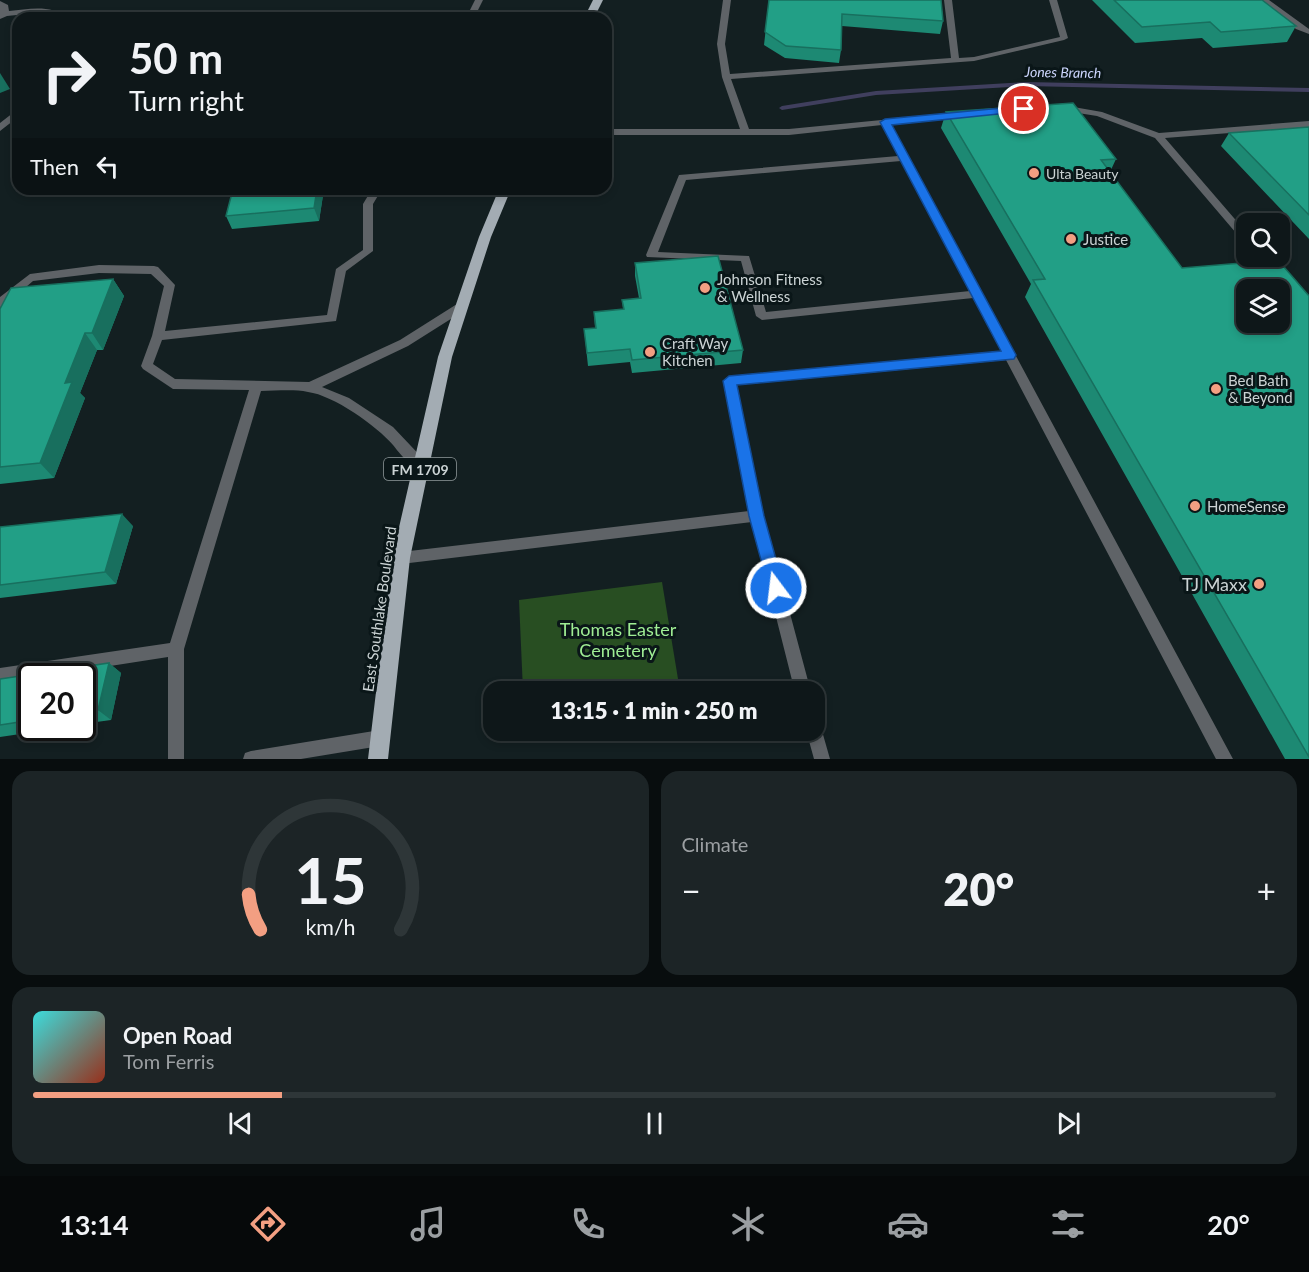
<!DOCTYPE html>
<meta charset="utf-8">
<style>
:root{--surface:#0e1719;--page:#1c2426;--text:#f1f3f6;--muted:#9b9fa2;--line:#2e3638;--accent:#f39f82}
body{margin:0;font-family:Lato,sans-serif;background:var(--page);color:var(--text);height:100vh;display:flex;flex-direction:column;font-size:22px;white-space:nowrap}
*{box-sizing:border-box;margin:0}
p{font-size:20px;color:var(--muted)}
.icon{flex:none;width:33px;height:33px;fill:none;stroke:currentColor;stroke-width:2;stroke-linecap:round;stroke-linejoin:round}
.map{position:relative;height:759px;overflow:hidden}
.side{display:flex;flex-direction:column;gap:12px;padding:12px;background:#080d0e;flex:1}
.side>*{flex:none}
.hud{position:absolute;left:12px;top:12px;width:600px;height:183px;border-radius:18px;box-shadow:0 3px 9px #0003,0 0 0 2px var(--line);background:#0e1719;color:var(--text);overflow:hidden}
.tools{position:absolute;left:1236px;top:213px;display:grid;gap:12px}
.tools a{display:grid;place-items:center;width:54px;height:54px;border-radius:12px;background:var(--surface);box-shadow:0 3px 9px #0003,0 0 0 2px var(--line);font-size:30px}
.speed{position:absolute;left:18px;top:663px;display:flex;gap:12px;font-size:30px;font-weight:700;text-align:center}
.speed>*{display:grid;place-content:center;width:78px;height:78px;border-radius:50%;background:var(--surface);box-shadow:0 3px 9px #0003,0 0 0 2px var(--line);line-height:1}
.speed .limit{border:3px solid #111;border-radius:9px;background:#fff;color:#111}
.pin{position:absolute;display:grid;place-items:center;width:51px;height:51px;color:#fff;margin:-26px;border:3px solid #fff;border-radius:50%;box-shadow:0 2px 6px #0007}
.me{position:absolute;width:66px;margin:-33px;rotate:345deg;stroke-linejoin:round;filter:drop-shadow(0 0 4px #0008)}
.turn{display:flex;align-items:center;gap:21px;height:126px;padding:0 18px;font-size:27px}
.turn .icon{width:78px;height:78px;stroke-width:2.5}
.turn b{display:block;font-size:42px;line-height:51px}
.then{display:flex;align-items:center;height:57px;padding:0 18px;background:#0003;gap:12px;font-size:22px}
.big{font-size:45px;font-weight:800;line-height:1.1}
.side .widget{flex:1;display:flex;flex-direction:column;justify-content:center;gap:9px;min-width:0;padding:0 21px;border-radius:18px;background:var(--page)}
.side .dial{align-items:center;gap:0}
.dial svg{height:156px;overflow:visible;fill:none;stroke:var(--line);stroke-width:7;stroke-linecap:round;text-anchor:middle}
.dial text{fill:var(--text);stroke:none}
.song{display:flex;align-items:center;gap:18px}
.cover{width:72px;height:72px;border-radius:9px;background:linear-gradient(135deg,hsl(180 70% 55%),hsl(10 70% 35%))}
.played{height:6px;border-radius:3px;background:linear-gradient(90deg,var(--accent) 20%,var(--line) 20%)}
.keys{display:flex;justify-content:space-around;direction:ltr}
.heat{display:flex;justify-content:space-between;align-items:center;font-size:33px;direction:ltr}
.side .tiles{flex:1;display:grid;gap:12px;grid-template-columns:1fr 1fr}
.widget:last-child{grid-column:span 2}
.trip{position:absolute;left:483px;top:681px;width:342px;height:60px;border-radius:18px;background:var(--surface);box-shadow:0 3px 9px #0003,0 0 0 2px var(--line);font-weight:800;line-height:60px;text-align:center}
.dock{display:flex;height:96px;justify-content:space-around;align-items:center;background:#06090a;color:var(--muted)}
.dock .icon{width:42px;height:42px}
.dock .on{color:var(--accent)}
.dock b{font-size:27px;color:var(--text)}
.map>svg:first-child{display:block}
</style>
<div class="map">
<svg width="1309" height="759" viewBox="0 0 1309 759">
<rect width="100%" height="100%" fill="#131f21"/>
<path fill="#284e22" d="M 662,582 L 680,691 L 523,691 L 519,600 Z"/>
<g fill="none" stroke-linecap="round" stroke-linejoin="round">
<path fill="#403f5e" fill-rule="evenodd" d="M 1026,82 L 1309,88 L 1309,92 L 1026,86 L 876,95 L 782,110 L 779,108 L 782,106 L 876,91 Z"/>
<path fill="#5f6367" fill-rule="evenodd" d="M 475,0 L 483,0 L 474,18 L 466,18 Z
M 723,0 L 731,0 L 725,44 L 730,74 L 951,58 L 944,0 L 952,0 L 959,58 L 974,57 L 1060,37 L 1049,0 L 1057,0 L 1068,38 L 1064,40 L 974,61 L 731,79 L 749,129 L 789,129 L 964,112 L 964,116 L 961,117 L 891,124 L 1233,759 L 1216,759 L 1006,360 L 737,385 L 764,516 L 811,692 L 795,692 L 752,522 L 401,564 L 396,562 L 394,558 L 396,554 L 401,552 L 749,511 L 724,381 L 726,378 L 1001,351 L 973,298 L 762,320 L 756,316 L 741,261 L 647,257 L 646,255 L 679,175 L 898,156 L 882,125 L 789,135 L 606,135 L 606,129 L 740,129 L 722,77 L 717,44 ZM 901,161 L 970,291 L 766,312 L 749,256 L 658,252 L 686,180 Z
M 1260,0 L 1269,0 L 1309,29 L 1309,34 L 1296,29 Z
M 0,1 L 8,5 L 9,11 C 29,9 51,4 68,18 L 36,13 L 7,16 L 0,19 Z
M 1062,105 L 1102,112 L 1159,133 L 1309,121 L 1309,127 L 1165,138 L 1246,232 L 1246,241 L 1242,240 L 1155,138 L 1097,116 L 1059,110 L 1058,108 Z
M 18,109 L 18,117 L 0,131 L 0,123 Z
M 372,189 L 382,189 L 373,204 L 373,251 L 346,271 L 336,321 L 162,340 L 153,364 L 175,379 L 309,382 L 400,340 L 457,304 L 465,304 L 467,307 L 465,310 L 408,346 L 322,387 L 349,398 L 393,427 L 428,464 L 426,468 C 414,472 400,454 393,445 C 377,426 333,395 308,392 C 293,389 276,391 261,391 L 184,649 L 184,759 L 168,759 L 168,657 L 46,676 L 32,676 L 32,679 L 0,684 L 0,668 L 170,643 L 249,390 L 173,389 L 143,369 L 141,366 L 152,336 L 164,286 L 151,274 L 99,273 L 33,281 L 4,306 L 0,307 L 0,297 L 30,274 L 99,265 L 154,266 L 158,267 L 175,285 L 165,331 L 327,315 L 336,269 L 363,250 L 363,204 Z
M 1258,256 L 1269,256 L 1282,271 L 1283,274 L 1282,277 L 1274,277 Z
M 814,722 L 820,724 L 830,759 L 814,759 L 806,730 L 814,730 Z"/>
<path fill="#5f6367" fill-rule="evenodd" d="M 380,730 L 386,732 L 388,738 L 386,744 L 380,746 L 301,759 L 243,759 L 245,753 L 251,751 Z"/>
<path fill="#a3acb3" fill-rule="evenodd" d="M 593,0 L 603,0 L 594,18 L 584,18 Z
M 499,189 L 511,189 L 491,237 L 452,357 L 410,558 L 388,759 L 368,759 L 392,558 L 438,357 L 479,237 Z"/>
</g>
<path fill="#1d8973" d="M 769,0 L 943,21 L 940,34 L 842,26 L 841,50 L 839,63 L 785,58 L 764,45 Z
M 1092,0 L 1262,0 L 1296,26 L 1287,42 L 1213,48 L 1202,38 L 1135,43 Z
M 946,112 L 1116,159 L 1110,172 L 1182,268 L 1309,296 L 1309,759 L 1285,759 L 1025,297 L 1031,284 L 941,128 Z
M 1309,127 L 1309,239 L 1221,146 L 1229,133 Z
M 71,189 L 152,189 L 147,196 L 72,191 Z
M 233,189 L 324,189 L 319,221 L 232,229 L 226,216 Z
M 635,263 L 743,350 L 741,363 L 632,373 L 630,362 L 588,366 L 584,329 L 595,328 L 594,312 L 623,309 L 622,300 L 639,298 L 635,276 Z
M 113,279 L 124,296 L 103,350 L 97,350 L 80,393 L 85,398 L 54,478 L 0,484 L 0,309 Z
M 133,526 L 116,584 L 0,598 L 0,527 Z
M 109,663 L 121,673 L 111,720 L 82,724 L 82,676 L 32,676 L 32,728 L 61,728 L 0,737 L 0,679 Z"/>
<path fill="#186f5e" d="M 0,73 L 10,89 L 0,93 Z
M 144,189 L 152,189 L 147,196 Z
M 317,189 L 324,189 L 319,221 L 314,208 Z
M 113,279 L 124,296 L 103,350 L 92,333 Z
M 85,333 L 97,350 L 80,393 L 85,398 L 54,478 L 40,463 L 65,383 Z
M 122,514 L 133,526 L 116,584 L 105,572 Z
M 109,663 L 121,673 L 111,720 L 98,710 Z"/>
<path fill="#229f86" stroke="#186f5e" stroke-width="1.5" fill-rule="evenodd" d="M 769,0 L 941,0 L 943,21 L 842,14 L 841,50 L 786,46 L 765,32 Z
M 1114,0 L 1262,0 L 1296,26 L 1221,32 L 1210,22 L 1142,27 Z
M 341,15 L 407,18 L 339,18 Z
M 1073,103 L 1116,159 L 1101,160 L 1182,268 L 1278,260 L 1309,296 L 1309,757 L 1033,280 L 1045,279 L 946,112 ZM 1246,290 L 1280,290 L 1280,322 L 1246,322 Z
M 1309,127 L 1309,215 L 1229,133 Z
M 233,189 L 317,189 L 314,208 L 226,216 Z
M 718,256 L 743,350 L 632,360 L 630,349 L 587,353 L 584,329 L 596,328 L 594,312 L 624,309 L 622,300 L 641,298 L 635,263 Z
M 113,279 L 92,333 L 85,333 L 65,383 L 72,382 L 40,463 L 0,467 L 0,309 L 11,288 Z
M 122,514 L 105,572 L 0,585 L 0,527 Z
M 109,663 L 98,710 L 82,712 L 82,676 L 32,676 L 32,720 L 0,725 L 0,679 Z"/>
<path fill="#1a73e8" stroke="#114b97" stroke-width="1.5" d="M 1024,106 L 1029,109 L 1027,111 L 892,125 L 1016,355 L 1014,359 L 737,385 L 764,516 L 784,588 L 782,593 L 776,596 L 770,593 L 749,516 L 723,381 L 729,376 L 1001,351 L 880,122 L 885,119 Z"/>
<g fill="#f39f82" stroke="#0a1618" stroke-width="2">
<circle cx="1034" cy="173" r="6"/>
<circle cx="1071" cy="239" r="6"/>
<circle cx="705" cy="288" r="6"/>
<circle cx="650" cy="352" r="6"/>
<circle cx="1216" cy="389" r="6"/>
<circle cx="1195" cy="506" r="6"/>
<circle cx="1259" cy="584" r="6"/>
</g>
<g text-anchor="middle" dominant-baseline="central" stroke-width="6" stroke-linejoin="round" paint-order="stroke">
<g font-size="14" font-style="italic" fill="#cdd6fe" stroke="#0a1618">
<text transform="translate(1063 72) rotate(1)">Jones Branch</text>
</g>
<g font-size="14" fill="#cbd3d4" stroke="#0a1618" text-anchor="start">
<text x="1046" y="173">Ulta Beauty</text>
</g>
<rect fill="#0a1618" stroke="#919a9c" stroke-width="1.5" x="384" y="458" width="72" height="22" rx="4.5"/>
<g font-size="14" font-weight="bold" fill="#cbd3d4">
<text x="420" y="469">FM 1709</text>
</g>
<g font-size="15" fill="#cbd3d4" stroke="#0a1618" text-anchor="start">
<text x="1083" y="239">Justice</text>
<text x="717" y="279">Johnson Fitness<tspan x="717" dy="17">&amp; Wellness</tspan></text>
<text x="662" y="343">Craft Way<tspan x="662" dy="17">Kitchen</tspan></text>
<text x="1228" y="380">Bed Bath<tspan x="1228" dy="17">&amp; Beyond</tspan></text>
<text x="1207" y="506">HomeSense</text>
</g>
<g font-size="15" fill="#cbd3d4" stroke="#0a1618">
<text transform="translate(379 609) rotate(-82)">East Southlake Boulevard</text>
</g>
<g font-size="18" fill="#cbd3d4" stroke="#0a1618" text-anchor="end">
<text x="1247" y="584">TJ Maxx</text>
</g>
<g font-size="18" fill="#9fed94" stroke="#0a1618">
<text x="618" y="629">Thomas Easter<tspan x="618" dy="21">Cemetery</tspan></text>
</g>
</g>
</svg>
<div class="tools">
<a><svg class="icon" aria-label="search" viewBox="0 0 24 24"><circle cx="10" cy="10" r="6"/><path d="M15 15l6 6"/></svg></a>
<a><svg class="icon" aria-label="layers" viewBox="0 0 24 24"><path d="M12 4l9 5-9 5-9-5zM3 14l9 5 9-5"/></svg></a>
</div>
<div class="speed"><div class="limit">20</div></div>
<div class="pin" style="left:1024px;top:109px;background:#d93025"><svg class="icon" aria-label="arrive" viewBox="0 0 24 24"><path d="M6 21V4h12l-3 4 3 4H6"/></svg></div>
<svg class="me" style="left:776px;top:588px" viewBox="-20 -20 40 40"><circle r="17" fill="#1a73e8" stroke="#fff" stroke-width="3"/><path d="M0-11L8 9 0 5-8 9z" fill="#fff"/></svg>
<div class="trip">13:15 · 1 min · 250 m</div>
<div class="hud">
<div class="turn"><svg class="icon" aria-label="right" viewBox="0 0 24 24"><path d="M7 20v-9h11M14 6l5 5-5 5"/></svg><div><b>50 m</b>Turn right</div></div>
<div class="then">Then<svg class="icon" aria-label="left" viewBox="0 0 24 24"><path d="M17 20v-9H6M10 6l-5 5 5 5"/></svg></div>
</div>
</div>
<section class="side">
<div class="tiles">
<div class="widget dial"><svg viewBox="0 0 100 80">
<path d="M14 69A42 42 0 1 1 86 69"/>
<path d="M14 69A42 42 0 0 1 8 51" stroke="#f39f82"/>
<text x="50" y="56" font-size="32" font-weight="700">15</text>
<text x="50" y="72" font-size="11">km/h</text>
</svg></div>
<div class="widget"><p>Climate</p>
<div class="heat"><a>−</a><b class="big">20°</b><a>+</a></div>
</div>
<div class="widget">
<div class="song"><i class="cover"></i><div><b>Open Road</b><p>Tom Ferris</p></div></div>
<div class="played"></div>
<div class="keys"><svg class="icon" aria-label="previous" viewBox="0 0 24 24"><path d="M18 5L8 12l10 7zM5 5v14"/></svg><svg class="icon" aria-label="pause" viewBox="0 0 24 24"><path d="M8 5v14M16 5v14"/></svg><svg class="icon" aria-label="next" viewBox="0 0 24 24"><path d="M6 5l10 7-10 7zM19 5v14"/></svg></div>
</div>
</div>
</section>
<nav class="dock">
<b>13:14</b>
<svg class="icon on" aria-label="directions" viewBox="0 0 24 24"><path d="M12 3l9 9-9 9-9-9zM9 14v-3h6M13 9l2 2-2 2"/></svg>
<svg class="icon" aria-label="music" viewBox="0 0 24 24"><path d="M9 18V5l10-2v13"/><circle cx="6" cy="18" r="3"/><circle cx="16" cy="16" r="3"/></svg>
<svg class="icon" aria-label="phone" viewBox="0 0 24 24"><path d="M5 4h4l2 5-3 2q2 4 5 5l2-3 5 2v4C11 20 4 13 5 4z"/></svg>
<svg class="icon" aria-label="climate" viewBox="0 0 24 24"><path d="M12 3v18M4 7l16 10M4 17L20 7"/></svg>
<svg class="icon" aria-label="car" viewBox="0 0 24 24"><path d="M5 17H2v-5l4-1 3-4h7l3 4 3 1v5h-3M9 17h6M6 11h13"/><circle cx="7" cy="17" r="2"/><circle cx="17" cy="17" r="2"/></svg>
<svg class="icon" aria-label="filters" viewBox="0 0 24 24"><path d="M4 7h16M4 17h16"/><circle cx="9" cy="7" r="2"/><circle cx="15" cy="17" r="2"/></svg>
<b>20°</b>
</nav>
